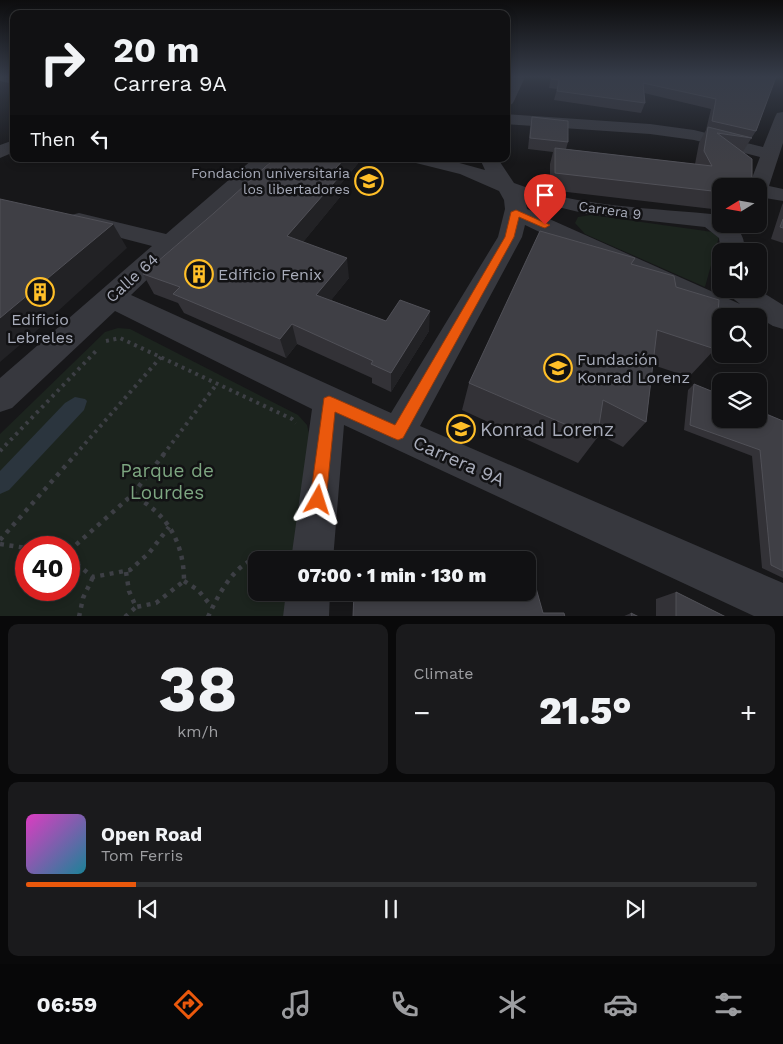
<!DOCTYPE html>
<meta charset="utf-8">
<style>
:root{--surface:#111113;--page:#1a1a1c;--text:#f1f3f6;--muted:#9c9da0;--line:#303133;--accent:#ea580c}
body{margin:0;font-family:"Work Sans",sans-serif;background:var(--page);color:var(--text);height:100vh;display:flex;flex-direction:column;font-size:19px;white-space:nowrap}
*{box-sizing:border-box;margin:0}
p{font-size:16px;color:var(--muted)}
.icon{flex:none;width:28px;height:28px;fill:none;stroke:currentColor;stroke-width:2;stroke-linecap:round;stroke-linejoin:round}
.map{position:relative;height:616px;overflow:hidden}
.panel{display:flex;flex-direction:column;gap:8px;padding:8px;background:#09090a;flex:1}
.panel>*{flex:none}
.banner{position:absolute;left:10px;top:10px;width:500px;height:152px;border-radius:10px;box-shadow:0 2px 8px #0003,0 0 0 1px var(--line);background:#111113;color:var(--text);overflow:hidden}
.needle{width:32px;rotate:259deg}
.fabs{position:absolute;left:712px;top:178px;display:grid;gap:10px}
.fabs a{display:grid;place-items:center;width:55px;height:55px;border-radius:10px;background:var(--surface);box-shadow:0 2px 8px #0003,0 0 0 1px var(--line);font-size:25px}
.speed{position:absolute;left:15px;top:536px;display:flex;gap:10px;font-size:25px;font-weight:700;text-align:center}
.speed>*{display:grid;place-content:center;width:65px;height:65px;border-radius:50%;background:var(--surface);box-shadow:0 2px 8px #0003,0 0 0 1px var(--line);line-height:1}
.speed .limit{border:8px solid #d22;background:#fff;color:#111}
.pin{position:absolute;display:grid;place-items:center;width:42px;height:42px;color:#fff;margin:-51px -21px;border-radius:50% 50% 50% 0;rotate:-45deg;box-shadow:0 0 5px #0007}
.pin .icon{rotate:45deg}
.me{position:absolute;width:55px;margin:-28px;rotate:6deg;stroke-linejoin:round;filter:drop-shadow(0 0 4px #0008)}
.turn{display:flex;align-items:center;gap:18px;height:105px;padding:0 20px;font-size:22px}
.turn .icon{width:65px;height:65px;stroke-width:2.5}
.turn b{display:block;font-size:35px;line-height:42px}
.then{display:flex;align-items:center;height:48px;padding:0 20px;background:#0003;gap:10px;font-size:19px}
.big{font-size:38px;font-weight:800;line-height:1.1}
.panel .tile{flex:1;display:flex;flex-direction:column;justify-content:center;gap:8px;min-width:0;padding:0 18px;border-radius:10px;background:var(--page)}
.panel .dial{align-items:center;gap:0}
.dial b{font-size:65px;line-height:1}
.song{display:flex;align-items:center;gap:15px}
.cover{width:60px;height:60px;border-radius:8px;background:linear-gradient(135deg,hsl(310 70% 55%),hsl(190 70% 35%))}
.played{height:5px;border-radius:2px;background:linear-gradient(90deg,var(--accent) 15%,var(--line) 15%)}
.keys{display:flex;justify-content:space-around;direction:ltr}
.heat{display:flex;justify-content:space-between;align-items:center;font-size:28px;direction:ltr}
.panel .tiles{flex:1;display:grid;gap:8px;grid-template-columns:1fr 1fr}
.tile:last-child{grid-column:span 2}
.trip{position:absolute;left:248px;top:551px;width:288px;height:50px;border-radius:10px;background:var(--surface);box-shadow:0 2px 8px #0003,0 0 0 1px var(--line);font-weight:800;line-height:50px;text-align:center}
.tabs{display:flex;height:80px;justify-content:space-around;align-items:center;background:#070708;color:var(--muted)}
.tabs .icon{width:35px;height:35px}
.tabs .selected{color:var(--accent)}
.tabs b{font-size:22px;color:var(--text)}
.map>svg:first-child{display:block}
</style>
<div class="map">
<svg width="783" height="617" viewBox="0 0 783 617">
<rect width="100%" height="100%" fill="#171719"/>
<path fill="#1c241e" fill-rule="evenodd" d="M 591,215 L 720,233 L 705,287 L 585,234 L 575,223 L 578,217 Z
M 118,328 L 130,329 L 298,415 L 307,425 L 310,438 L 294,560 L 256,560 L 256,592 L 290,593 L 287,616 L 0,616 L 0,434 L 105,332 ZM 26,548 L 69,548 L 69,590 L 26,590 Z"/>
<path fill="#2b353e" d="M 75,397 L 85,399 L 87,401 L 84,410 L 9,490 L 0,494 L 0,471 L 65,403 Z"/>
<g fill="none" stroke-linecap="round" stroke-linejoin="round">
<path stroke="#3d3f45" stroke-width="4" stroke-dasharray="3 4.5" stroke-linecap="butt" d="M 106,341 L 120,338 L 292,419 L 296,423
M 0,451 L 96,351
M 75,455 L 161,357
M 163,455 L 216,385"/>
<path stroke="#3d3f45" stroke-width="4.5" stroke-dasharray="4 5.5" stroke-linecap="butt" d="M 0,540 L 76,454
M 0,544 L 26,548
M 69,551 L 132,495 L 164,454
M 69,558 L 93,577 L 130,570 L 149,553 L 169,527
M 126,572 L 129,591 L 136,607 L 156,603 L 184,581 C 184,542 167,513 132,495
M 184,581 L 198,590 L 212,607
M 79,617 L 83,598 L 93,577
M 125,617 L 136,607
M 208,617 C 217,597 233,566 255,559 C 262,557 271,558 279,558"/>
<path fill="#37383e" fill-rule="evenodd" d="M 0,77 L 14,77 L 14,84 L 0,81 Z
M 511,77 L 525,77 L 514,101 L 512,104 L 506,106 L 506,86 Z
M 783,112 L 783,143 L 769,186 L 783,189 L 783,201 L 759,197 L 759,186 L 749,186 L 760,157 L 694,140 L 650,134 L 506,124 L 506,114 L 650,124 L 694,130 L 763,147 L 775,117 L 777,113 Z
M 14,140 L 14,152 L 0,158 L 0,145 Z
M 253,159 L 273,159 L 131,295 L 391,413 L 498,237 L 505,209 L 504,200 L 499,191 L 460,174 L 416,163 L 414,159 L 445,159 L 485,170 L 480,159 L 498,159 L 514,183 C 577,207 654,208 721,215 L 721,224 C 737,224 746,235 744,251 L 721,251 L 721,253 L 719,238 L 705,227 L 587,214 L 525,199 L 527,209 L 740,304 L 730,296 L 726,289 L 757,289 L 783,305 L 783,329 L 773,326 L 753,314 L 754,316 L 721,316 L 721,319 L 525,225 L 522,237 L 420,426 L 783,583 L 783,617 L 756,617 L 344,425 L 333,560 L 291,560 L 312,409 L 115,311 L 12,408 L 0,412 L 0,378 L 152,246 L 71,225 L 68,220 L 71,215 L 79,213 L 166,234 Z
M 286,592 L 330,592 L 329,617 L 283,617 Z"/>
</g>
<path fill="#333237" d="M 551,77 L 776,77 L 756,131 L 721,186 L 721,210 L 550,190 L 550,164 L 553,152 L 528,149 L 530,128 L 532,117 L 568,142 L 566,149 L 695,164 L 699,143 L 706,130 L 711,109 L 644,93 L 645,103 L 641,113 L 554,100 L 557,89 L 549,88 Z
M 274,159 L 360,159 L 360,161 L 339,186 L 340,197 L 303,242 L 349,278 L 331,300 L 386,321 L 429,331 L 391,392 L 372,383 L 372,378 L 297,344 L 286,358 L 184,313 L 178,303 L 154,294 L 143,274 L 214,213 Z
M 783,203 L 783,243 L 771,239 L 782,205 Z
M 631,264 L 676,287 L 715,349 L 689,377 L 653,365 L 646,422 L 623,447 L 598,434 L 597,438 L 578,463 L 462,410 L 469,383 Z
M 694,384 L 783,421 L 783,578 L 762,568 L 752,456 L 684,430 L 688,390 Z
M 676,592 L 726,617 L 656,617 L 656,599 Z
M 631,613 L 639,617 L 622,617 Z"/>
<path fill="#222225" d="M 344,159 L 360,159 L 360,161 L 339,186 L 340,197 L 292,256 L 287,236 L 329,176 Z
M 113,224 L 127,248 L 34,333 L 0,362 L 0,318 Z
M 347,258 L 349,278 L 320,314 L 316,295 Z
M 430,311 L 429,331 L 391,392 L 391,373 Z
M 292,324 L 297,344 L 286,358 L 280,339 Z"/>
<path fill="#3f3f45" stroke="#505057" d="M 551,77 L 776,77 L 756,131 L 712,121 L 716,99 L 643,83 L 645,103 L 557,91 L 559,80 L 551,79 Z
M 532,117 L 568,121 L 568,142 L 530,138 Z
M 708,127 L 752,138 L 717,133 L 752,159 L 752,180 L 750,186 L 721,186 L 721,192 L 555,173 L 555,148 L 712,166 L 704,151 Z
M 274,159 L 344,159 L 329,176 L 338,178 L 287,236 L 347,258 L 316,295 L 386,321 L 400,300 L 430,311 L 391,373 L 371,364 L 373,361 L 292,324 L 280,339 L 173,294 L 180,287 L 143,274 L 214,213 Z
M 0,199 L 113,224 L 0,318 Z
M 783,219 L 783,228 L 780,227 Z
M 540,231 L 635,258 L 631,264 L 674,276 L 676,287 L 719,300 L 715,349 L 657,330 L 646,422 L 603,400 L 597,438 L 469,383 Z
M 694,384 L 721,395 L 721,419 L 759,419 L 759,411 L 783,421 L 783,571 L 771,565 L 760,450 L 690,425 Z
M 526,588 L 536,588 L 543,613 L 564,613 L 565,617 L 353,617 L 354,592 L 526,592 Z
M 676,592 L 726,617 L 676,617 Z
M 631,613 L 639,617 L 632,617 Z"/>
<linearGradient id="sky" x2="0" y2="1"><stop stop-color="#0d0d0e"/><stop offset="0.47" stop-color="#363c49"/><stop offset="1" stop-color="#363c49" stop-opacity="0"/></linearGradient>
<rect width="783" height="163" fill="url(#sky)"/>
<path fill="#ea580c" stroke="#983908" d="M 516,210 L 550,225 L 545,228 L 542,227 L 519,217 L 514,237 L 403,438 L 398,440 L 393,438 L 335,412 L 326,500 L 324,505 L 318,508 L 313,505 L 310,500 L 324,398 L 329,396 L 334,398 L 395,425 L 505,237 L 511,212 Z"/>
<defs>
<symbol id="university-ring" viewBox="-11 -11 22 22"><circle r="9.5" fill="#121214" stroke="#ffbf28" stroke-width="1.5"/><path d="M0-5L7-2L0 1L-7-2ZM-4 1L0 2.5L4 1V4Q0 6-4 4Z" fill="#ffbf28"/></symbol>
<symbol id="building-ring" viewBox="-11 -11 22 22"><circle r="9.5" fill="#121214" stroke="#ffbf28" stroke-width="1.5"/><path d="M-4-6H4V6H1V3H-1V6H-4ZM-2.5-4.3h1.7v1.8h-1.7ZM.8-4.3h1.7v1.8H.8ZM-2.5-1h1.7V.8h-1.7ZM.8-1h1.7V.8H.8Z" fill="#ffbf28"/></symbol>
</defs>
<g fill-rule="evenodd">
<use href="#university-ring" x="353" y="165" width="32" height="32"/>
<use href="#building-ring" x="183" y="258" width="32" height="32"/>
<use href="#building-ring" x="24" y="276" width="32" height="32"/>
<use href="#university-ring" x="542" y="352" width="32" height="32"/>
<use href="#university-ring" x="445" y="413" width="32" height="32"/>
</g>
<g text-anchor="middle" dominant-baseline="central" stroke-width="5" stroke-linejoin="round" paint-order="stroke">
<g font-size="14" fill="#a8acba" stroke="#121214" text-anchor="end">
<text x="350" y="173">Fondacion universitaria<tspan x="350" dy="16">los libertadores</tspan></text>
</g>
<g font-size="14" fill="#a8acba" stroke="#121214">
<text transform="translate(610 210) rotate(8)">Carrera 9</text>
</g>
<g font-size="16" fill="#a8acba" stroke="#121214" text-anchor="start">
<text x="218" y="274">Edificio Fenix</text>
<text x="40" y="319" text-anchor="middle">Edificio<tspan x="40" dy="18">Lebreles</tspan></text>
<text x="577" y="359">Fundación<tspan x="577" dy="18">Konrad Lorenz</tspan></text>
</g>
<g font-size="16" fill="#a8acba" stroke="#121214">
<text transform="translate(132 278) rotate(-42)">Calle 64</text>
</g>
<g font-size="19" fill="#a8acba" stroke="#121214" text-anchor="start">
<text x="480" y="429">Konrad Lorenz</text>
</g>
<g font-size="19" fill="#a8acba" stroke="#121214">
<text transform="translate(459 461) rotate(24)">Carrera 9A</text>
</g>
<g font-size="19" fill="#7da681" stroke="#121214">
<text x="167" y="470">Parque de<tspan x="167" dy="22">Lourdes</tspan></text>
</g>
</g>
</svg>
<div class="fabs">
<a><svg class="needle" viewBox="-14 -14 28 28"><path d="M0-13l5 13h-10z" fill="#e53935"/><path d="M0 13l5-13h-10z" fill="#9c9da0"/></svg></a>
<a><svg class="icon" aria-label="sound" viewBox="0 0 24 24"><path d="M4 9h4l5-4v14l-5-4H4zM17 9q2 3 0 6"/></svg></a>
<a><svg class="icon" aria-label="search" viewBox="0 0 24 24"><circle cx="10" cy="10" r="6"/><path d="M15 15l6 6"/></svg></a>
<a><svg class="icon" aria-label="layers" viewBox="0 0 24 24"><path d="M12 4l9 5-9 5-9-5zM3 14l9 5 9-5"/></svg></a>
</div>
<div class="speed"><div class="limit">40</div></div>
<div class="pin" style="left:545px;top:225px;background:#d93025"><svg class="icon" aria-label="arrive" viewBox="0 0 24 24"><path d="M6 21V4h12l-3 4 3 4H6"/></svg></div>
<svg class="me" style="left:318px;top:500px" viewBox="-20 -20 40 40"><path d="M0-17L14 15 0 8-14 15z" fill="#ea580c" stroke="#fff" stroke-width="4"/></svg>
<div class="trip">07:00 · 1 min · 130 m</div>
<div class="banner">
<div class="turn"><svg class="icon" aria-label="right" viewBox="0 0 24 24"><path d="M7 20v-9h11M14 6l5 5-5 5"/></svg><div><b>20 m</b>Carrera 9A</div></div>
<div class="then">Then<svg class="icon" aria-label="left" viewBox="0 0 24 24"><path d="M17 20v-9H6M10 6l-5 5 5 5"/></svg></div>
</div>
</div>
<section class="panel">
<div class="tiles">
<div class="tile dial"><b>38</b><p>km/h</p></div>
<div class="tile"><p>Climate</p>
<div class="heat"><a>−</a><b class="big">21.5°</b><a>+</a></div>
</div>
<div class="tile">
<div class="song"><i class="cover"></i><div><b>Open Road</b><p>Tom Ferris</p></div></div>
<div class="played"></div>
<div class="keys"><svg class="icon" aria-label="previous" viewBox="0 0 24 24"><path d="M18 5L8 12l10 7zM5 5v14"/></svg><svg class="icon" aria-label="pause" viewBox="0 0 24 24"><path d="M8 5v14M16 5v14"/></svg><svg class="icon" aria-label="next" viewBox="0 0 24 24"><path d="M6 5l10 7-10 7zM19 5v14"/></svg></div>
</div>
</div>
</section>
<nav class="tabs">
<b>06:59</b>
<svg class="icon selected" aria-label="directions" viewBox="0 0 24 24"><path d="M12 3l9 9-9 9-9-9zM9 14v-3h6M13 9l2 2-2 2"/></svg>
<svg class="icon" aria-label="music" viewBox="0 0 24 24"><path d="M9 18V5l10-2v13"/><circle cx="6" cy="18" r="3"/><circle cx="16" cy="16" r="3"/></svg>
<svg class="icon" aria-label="phone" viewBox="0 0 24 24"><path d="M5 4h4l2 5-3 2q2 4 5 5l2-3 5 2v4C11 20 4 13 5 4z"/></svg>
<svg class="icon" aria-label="climate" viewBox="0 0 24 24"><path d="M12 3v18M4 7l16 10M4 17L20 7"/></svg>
<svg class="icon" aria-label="car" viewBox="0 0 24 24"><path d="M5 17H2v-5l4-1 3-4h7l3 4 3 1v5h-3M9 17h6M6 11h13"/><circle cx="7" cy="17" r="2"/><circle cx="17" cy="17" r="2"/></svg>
<svg class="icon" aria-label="filters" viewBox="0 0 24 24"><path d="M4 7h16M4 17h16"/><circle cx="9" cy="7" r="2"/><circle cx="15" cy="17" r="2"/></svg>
</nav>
